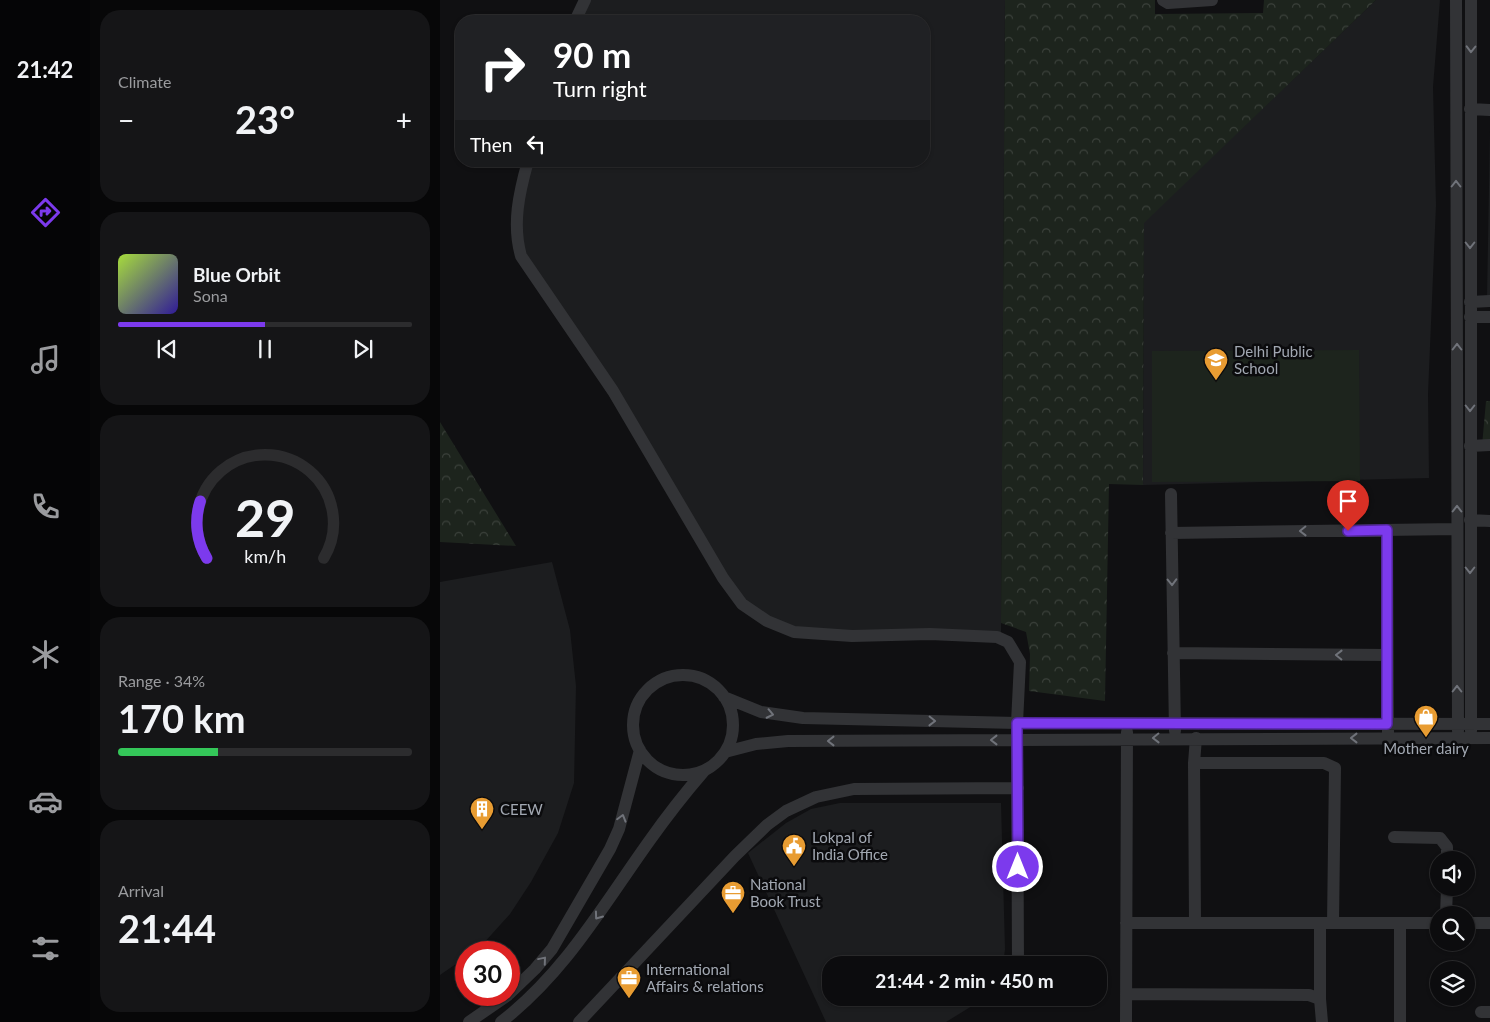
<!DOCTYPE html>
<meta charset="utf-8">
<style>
:root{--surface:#0c0c0e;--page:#151517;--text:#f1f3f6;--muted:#9a9b9e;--line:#2c2c2e;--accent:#7c3aed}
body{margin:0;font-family:Lato,sans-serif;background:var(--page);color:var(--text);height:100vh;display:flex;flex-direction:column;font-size:19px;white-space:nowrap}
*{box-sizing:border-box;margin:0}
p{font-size:16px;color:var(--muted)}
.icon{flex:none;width:28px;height:28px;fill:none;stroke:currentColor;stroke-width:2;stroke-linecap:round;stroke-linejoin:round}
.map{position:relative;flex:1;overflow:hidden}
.drawer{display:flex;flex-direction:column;gap:10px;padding:10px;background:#070708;width:350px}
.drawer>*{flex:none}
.banner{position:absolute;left:15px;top:15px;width:475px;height:152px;border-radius:20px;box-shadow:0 1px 4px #0004,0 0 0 1px var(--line);background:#202124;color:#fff;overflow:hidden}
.buttons{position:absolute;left:990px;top:851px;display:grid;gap:10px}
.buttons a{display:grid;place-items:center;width:45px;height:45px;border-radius:50%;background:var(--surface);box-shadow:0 1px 4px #0004,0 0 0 1px var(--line);font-size:25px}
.speed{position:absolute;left:15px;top:941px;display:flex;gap:10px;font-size:25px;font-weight:700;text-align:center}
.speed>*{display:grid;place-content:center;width:65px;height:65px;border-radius:50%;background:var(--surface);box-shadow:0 1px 4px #0004,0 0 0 1px var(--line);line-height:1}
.speed .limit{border:8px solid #d22;background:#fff;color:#111}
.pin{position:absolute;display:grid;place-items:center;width:42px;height:42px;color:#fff;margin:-51px -21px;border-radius:50% 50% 50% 0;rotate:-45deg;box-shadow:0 0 5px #0007}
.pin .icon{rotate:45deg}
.me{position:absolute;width:55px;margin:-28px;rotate:0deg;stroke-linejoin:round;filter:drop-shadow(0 0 4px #0008)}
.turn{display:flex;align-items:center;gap:18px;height:105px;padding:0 15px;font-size:22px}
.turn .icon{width:65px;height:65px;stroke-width:2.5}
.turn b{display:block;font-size:35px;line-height:42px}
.then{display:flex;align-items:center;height:48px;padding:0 15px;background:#0003;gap:10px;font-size:19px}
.big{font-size:38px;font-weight:700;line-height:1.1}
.drawer .widget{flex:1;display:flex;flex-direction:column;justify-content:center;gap:8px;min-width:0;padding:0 18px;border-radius:20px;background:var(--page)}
.drawer .dial{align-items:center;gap:0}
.dial svg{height:130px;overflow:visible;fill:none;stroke:var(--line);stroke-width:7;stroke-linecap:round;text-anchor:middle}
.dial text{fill:var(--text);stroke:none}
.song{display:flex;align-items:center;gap:15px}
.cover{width:60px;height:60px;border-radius:8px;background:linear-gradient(135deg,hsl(80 70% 55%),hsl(250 70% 35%))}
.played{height:5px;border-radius:2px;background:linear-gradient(90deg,var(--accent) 50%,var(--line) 50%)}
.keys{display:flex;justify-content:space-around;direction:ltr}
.heat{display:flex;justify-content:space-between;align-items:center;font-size:28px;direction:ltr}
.charge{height:8px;border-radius:4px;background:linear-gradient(90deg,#34c759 34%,var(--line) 0)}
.trip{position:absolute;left:382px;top:956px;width:285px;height:50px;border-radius:20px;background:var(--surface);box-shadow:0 1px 4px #0004,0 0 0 1px var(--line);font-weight:700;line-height:50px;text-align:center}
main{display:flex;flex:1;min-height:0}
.tabs{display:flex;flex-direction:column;width:90px;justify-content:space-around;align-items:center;background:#050506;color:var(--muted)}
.tabs .icon{width:35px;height:35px}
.tabs .current{color:var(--accent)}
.tabs b{font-size:22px;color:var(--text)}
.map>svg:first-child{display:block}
</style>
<main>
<nav class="tabs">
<b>21:42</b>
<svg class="icon current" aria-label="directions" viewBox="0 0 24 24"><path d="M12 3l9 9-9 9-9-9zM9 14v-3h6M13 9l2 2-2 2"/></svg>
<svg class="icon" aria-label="music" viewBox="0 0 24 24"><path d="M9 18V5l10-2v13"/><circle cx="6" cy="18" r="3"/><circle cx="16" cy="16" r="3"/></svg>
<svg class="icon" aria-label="phone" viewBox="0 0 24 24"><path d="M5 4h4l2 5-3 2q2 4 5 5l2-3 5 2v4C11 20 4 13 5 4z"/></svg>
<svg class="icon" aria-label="climate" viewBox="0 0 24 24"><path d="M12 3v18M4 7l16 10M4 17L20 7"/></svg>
<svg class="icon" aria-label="car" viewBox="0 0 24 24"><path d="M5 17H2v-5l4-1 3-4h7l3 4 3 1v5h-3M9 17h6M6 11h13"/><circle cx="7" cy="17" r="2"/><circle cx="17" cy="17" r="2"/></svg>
<svg class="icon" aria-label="filters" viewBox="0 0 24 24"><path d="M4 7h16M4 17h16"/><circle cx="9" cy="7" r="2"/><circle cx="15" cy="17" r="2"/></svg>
</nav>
<section class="drawer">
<div class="widget"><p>Climate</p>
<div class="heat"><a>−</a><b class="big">23°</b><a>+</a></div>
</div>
<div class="widget">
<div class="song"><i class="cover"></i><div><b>Blue Orbit</b><p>Sona</p></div></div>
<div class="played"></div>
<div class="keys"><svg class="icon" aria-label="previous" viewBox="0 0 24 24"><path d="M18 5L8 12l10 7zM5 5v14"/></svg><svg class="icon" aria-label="pause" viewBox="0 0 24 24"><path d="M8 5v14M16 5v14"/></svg><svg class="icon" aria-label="next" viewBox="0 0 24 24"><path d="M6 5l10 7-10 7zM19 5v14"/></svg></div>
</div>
<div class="widget dial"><svg viewBox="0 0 100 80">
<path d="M14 69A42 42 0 1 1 86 69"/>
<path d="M14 69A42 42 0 0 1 10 34" stroke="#7c3aed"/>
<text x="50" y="56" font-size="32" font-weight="700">29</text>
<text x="50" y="72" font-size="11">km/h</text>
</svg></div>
<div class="widget"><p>Range · 34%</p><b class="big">170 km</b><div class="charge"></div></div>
<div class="widget"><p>Arrival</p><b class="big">21:44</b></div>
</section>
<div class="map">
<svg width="1050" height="1022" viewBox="0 0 1050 1022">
<defs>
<pattern id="forest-crowns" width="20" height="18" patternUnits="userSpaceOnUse" patternTransform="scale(1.25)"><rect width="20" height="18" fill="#1d241d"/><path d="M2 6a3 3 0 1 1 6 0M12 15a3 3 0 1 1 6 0" fill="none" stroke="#3b413b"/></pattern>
</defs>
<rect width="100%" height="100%" fill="#101012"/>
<path fill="#1c1d1f" d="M 145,0 L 565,0 L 561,635 L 354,632 L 302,604 L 92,275 L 80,235 L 88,161 L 484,161 L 484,21 L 135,21 Z
M 936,0 L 1000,0 L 993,87 L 996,205 L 988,394 L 989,478 L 703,485 L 704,222 Z
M 1050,131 L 1050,298 L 1047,298 Z
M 112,562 L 130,630 L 136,686 L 134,783 L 118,833 L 91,882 L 70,914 L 42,945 L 32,952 L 26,952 L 26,957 L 0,975 L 0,582 Z
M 400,803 L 561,803 L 565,949 L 563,965 L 391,965 L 391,998 L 545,998 L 506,1022 L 386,1022 L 308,853 L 346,823 L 371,809 Z"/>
<path fill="#1d241d" d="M 919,350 L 920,481 L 712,482 L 712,351 Z"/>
<path fill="url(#forest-crowns)" d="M 565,0 L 715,0 L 715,14 L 823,13 L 824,0 L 936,0 L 704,223 L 703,485 L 669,484 L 665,701 L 589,691 L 590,654 L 586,632 L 561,623 Z
M 1046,401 L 1050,401 L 1050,445 L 1042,446 Z
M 0,422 L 76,546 L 0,542 Z"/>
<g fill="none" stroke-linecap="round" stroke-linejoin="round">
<path stroke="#323336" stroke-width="12" d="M 723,0 L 728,3 L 772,0
M 1016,0 L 1018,731
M 135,21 L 145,0
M 1030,109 L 1050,110
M 88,161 C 79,193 72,224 81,256 L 173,391 L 283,578 L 302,604 L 327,621 L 354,632 L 412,636 L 490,634 L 557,637 L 568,642 L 580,662 L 577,723 L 578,965
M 1030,302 L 1050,301
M 1030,317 L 1050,317
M 1030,446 L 1050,445
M 731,494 L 735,731
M 1030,520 L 1050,521
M 947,530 L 948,733
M 731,533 L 1017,529
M 733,653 L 947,655
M193 725a50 50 0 1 1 100 0a50 50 0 1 1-100 0Z
M 284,697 L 321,712 L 363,718 L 577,723 L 1050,724
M 1031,731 L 1031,0
M 285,752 L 316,744 L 348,741 L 1050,738
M 754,763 L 884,763 L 895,768 L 893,923
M 954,837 L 1000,838 L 1007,847 L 1007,860
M 1006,915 L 1007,888
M 686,923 L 999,923
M 755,923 L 754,763 L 756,738
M 880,923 L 880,999
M 1026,923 L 1050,923
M 69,994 L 95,969 L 112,949 L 170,849 L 179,829 L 200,750
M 686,994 L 869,995 L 880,999 L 882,1022
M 1041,1012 L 1050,1012
M 29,1022 L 68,995
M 61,1022 C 125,973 164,904 210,840 C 227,816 245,793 264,771
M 139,1022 L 295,856 L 327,825 L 346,811 L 376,797 L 414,789 L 578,788
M 686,1022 L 687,732
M 960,1022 L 960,923"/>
</g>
<defs><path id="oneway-chevron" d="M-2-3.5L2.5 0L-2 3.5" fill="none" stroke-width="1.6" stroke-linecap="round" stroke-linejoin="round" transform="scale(1.25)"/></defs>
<g stroke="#70737a">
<use href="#oneway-chevron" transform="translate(1031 49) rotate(91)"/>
<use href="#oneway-chevron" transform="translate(1016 184) rotate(-90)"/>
<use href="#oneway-chevron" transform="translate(1030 245) rotate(90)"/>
<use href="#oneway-chevron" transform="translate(1017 347) rotate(-90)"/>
<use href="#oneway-chevron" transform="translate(1030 408) rotate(90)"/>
<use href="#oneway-chevron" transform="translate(1017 509) rotate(-90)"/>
<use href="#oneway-chevron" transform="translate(863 531) rotate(179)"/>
<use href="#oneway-chevron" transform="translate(1030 570) rotate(90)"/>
<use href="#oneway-chevron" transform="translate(732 582) rotate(89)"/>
<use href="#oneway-chevron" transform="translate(899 655) rotate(-179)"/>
<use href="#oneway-chevron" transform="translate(1017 689) rotate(-90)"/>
<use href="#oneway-chevron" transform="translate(330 714) rotate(12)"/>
<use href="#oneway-chevron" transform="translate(492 721) rotate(1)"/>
<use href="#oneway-chevron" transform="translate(716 738) rotate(179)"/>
<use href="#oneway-chevron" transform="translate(914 738) rotate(-180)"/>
<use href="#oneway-chevron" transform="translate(554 740) rotate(180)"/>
<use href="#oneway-chevron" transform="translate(391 741) rotate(180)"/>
<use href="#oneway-chevron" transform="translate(182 818) rotate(-74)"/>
<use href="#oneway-chevron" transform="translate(158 916) rotate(126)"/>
<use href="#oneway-chevron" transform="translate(103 960) rotate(-50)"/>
</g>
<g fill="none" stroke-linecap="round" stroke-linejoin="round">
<defs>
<path id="route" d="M 578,867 L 577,723 L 947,724 L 947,530 L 908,531"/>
</defs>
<use href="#route" stroke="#51269a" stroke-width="12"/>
<use href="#route" stroke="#7c3aed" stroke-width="9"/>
</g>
<defs>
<symbol id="school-pin" viewBox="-11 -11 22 30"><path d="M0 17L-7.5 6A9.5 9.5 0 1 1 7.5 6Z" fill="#e89c32" stroke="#0b0b0d"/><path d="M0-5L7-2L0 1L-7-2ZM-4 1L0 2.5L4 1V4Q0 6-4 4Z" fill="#fff"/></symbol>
<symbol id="shop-pin" viewBox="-11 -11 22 30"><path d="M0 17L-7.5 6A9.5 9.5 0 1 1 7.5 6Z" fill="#e89c32" stroke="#0b0b0d"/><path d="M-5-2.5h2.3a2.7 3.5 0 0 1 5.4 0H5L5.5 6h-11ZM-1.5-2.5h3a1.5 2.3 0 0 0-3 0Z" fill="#fff"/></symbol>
<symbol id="building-pin" viewBox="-11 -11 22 30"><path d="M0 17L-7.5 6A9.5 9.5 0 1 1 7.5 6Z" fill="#e89c32" stroke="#0b0b0d"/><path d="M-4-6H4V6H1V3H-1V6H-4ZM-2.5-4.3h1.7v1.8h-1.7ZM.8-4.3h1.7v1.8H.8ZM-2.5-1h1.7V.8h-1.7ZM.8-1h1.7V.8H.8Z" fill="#fff"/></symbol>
<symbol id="civic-pin" viewBox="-11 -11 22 30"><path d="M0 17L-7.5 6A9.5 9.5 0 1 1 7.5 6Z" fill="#e89c32" stroke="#0b0b0d"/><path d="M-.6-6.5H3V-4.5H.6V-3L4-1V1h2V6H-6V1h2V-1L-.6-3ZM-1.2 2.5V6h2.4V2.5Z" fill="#fff"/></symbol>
<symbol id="office-pin" viewBox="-11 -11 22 30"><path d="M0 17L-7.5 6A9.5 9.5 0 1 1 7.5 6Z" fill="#e89c32" stroke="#0b0b0d"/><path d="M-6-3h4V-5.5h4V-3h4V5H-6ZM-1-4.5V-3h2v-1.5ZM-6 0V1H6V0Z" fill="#fff"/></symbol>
</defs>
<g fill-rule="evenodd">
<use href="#school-pin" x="762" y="346" width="28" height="38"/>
<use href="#shop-pin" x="972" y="703" width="28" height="38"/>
<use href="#building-pin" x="28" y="795" width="28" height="38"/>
<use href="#civic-pin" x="340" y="832" width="28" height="38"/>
<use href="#office-pin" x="279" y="879" width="28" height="38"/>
<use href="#office-pin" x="175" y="964" width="28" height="38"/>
</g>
<g text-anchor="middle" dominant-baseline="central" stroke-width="5" stroke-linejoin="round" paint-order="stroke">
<g font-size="15" fill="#a2a8b2" stroke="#0b0b0d" text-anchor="start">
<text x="794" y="351">Delhi Public<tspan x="794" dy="17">School</tspan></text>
<text x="986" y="748" text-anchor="middle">Mother dairy</text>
<text x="60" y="809">CEEW</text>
<text x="372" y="837">Lokpal of<tspan x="372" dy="17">India Office</tspan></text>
<text x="310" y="884">National<tspan x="310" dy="17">Book Trust</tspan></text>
<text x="206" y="969">International<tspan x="206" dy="17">Affairs &amp; relations</tspan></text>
</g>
</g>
</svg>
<div class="buttons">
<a><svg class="icon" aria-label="sound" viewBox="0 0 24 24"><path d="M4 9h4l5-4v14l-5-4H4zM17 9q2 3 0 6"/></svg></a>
<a><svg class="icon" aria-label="search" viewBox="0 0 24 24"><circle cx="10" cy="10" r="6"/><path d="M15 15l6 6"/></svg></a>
<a><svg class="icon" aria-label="layers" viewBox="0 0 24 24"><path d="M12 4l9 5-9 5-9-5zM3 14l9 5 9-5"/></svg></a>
</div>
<div class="speed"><div class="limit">30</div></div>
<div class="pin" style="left:908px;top:531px;background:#d93025"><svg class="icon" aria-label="arrive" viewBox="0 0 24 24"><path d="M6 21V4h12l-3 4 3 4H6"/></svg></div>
<svg class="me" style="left:578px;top:867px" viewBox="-20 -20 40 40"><circle r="17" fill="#7c3aed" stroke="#fff" stroke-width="3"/><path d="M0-11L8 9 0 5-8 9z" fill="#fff"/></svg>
<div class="trip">21:44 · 2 min · 450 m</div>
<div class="banner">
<div class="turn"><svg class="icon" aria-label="right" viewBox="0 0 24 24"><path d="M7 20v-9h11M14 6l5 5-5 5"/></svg><div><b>90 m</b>Turn right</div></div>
<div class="then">Then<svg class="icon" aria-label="left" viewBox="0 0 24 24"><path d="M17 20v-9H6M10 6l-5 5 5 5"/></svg></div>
</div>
</div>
</main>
